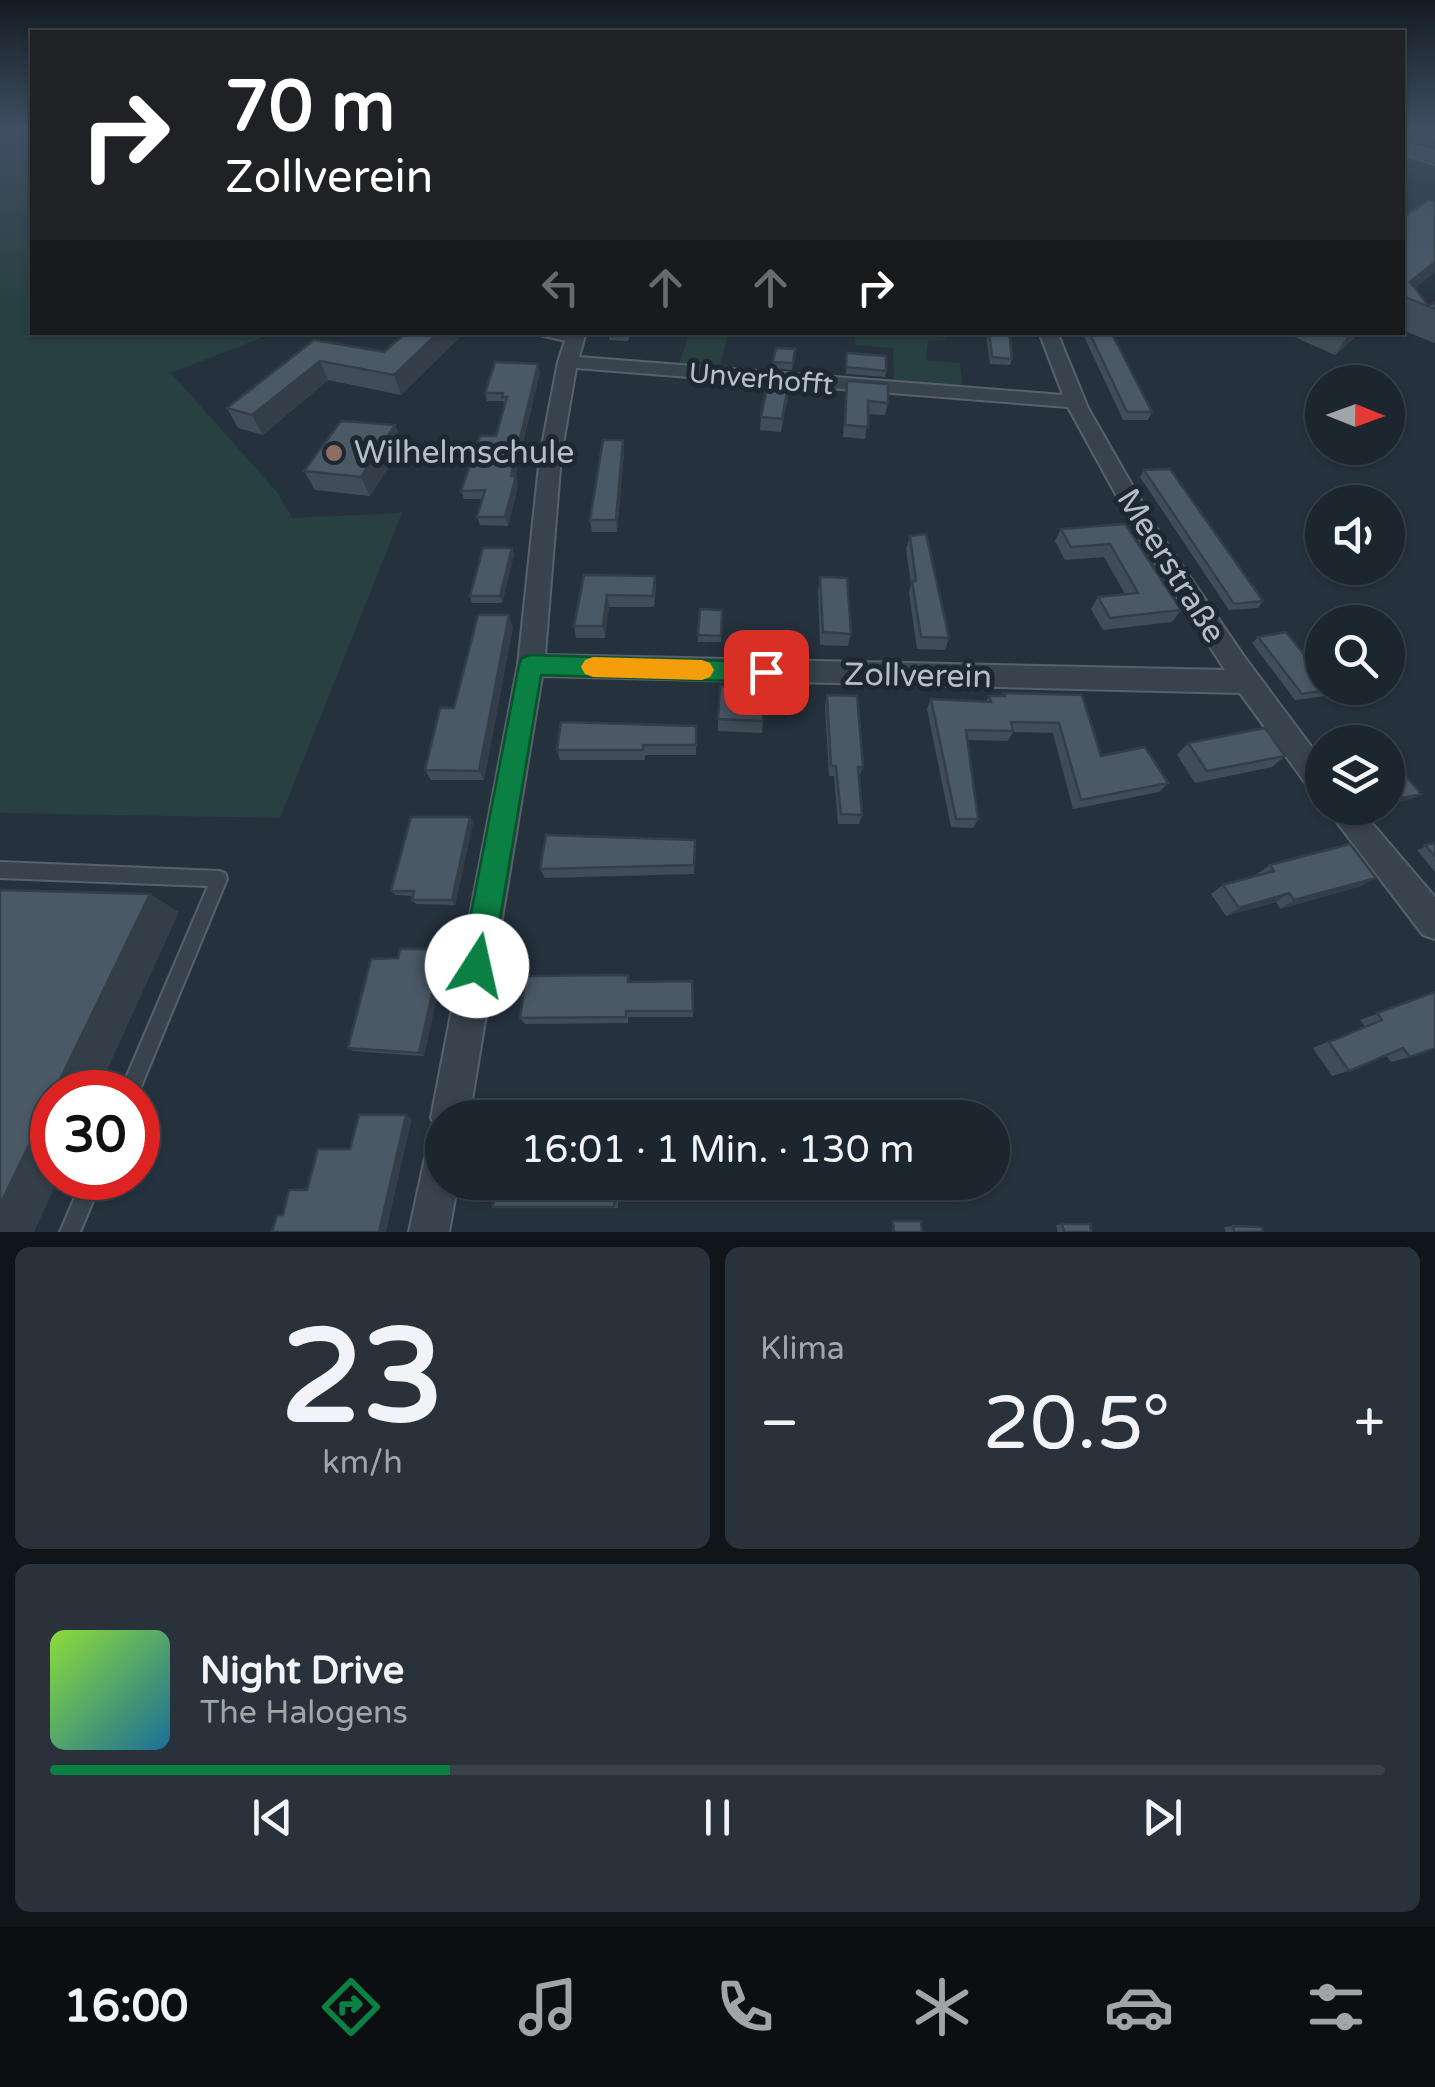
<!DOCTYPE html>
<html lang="de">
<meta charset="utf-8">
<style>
:root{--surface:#1c262e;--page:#29323a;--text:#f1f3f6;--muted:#a0a5aa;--line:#3a434a;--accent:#0b8043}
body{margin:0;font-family:"Varela Round",sans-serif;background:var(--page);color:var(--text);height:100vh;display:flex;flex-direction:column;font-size:38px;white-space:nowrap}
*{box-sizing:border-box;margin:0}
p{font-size:32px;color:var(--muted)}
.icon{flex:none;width:55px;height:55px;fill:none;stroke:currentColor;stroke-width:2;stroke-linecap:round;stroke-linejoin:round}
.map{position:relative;height:1232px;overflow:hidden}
.panel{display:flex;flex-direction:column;gap:15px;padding:15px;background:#0f1519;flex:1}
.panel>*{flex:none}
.banner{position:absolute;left:30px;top:30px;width:1375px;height:305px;border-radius:0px;box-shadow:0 2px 8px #0004,0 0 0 2px var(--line);background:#202124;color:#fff;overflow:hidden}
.needle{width:65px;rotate:91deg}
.fabs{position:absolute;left:1305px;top:365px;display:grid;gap:20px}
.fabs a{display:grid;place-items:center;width:100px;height:100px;border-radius:50%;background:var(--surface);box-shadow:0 2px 8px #0004,0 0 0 2px var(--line);font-size:50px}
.speed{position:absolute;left:30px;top:1070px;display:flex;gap:20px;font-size:50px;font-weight:700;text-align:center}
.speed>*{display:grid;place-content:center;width:130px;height:130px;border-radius:50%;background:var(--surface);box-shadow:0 2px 8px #0004,0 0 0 2px var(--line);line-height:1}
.speed .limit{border:15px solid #d22;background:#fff;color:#111}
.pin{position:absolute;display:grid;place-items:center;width:85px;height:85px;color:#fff;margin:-42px;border-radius:20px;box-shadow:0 5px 15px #0006}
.me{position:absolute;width:110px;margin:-55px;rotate:10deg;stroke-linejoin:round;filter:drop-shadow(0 0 8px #0008)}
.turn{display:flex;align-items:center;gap:35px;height:210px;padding:0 30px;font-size:45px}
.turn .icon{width:130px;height:130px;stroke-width:2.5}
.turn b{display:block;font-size:70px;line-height:85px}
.lanes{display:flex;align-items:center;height:95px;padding:0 30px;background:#0003;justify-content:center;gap:50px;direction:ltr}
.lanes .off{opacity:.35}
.big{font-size:75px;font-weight:600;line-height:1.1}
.panel .card{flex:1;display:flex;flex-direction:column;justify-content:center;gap:15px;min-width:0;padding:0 35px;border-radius:15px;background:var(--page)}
.panel .dial{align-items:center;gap:0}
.dial b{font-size:130px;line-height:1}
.song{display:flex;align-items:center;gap:30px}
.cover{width:120px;height:120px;border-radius:15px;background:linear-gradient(135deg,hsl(90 70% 55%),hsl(200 70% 35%))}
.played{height:10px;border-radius:5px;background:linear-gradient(90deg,var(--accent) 30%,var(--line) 30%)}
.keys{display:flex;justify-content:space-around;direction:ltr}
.heat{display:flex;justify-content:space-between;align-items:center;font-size:55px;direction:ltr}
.panel .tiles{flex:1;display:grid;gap:15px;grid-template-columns:1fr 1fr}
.card:last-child{grid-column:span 2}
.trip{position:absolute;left:425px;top:1100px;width:585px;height:100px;border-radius:50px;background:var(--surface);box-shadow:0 2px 8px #0004,0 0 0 2px var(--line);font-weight:600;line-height:100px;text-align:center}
.tabs{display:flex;height:160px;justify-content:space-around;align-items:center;background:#0b0f12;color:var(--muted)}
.tabs .icon{width:70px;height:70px}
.tabs .current{color:var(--accent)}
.tabs b{font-size:45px;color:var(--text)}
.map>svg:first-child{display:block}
</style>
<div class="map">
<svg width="1435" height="1232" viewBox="0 0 1435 1232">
<rect width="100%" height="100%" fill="#25323e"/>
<path fill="#284040" d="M 0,133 L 32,133 L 32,332 L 273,333 L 171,373 L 277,492 L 292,518 L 402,513 L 280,818 L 0,813 Z
M 690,333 L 728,333 L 719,370 L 678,366 Z
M 856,333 L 945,333 L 945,340 L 928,341 L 926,360 L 960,363 L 963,389 L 894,385 L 893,348 L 855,345 Z"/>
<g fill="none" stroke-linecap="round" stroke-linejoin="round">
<defs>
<path id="lane" d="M 526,332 C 544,332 563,333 579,340 L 575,343 Z
M 0,862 L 219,871 L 225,873 L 227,879 L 138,1094 L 120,1092 L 208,886 L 0,878 Z
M 83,1178 L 103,1178 L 80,1232 L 60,1232 Z"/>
<path id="street" d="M 568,332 L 586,332 L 579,357 L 1063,395 L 1039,332 L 1057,332 L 1088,408 L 1159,532 L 1243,655 L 1322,761 L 1322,796 L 1312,792 L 1240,693 L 542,676 L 469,1118 L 442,1118 L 442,1134 L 437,1131 L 431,1118 L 518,665 L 540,456 L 558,362 ZM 576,368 L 1068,407 L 1143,544 L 1225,670 L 545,655 L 561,456 Z
M 1326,808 L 1359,808 L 1435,897 L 1435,939 L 1423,935 Z
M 442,1139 L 442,1182 L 458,1182 L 449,1232 L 409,1232 L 428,1144 Z"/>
<path id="secondary" d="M 1402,143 L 1435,152 L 1435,164 L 1402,154 Z"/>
</defs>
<use href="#lane" stroke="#57616c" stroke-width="4"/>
<use href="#street" stroke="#57616c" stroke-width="4"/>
<use href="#secondary" stroke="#57616c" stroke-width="4"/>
<use href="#lane" fill="#39434e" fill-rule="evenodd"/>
<use href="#street" fill="#39434e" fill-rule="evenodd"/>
<use href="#secondary" fill="#475361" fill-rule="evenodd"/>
</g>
<path fill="#404d59" d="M 1402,218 L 1415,289 L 1429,306 L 1435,302 L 1435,343 L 1402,330 Z
M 407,332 L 460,332 L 461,336 L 401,395 L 328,380 L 263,435 L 238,428 L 227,408 L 314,340 L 384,352 Z
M 609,332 L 631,332 L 628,341 L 609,340 Z
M 986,332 L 1009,332 L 1012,359 L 1010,365 L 990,364 Z
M 1082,332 L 1116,332 L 1114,338 L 1152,412 L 1148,420 L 1123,420 Z
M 1283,332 L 1361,332 L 1335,355 Z
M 795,349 L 792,370 L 773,368 L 773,362 Z
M 847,353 L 886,371 L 885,377 L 846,374 Z
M 540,372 L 515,476 L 518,485 L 508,526 L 480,525 L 477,517 L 482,499 L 464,499 L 461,491 L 496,436 L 505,406 L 503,401 L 487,401 L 485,393 Z
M 847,381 L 888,403 L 885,415 L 868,414 L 865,439 L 843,437 Z
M 789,389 L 781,432 L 760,430 L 761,417 Z
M 395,425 L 403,444 L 370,496 L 315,490 L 304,471 Z
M 623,440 L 624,452 L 617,532 L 592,532 L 590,520 Z
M 1144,470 L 1263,601 L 1258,608 L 1229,610 L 1140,477 Z
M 1125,524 L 1181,610 L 1172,622 L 1103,630 L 1091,609 L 1098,597 L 1125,594 L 1104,557 L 1065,560 L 1055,541 L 1061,529 Z
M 910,536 L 949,638 L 945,650 L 917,649 L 909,593 L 911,584 L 906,549 Z
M 514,554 L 502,603 L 472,603 L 470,596 Z
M 584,575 L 655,576 L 656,587 L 654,607 L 609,607 L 605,638 L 576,638 L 574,626 Z
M 820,577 L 851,634 L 848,646 L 820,645 L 818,591 Z
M 700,609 L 722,610 L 721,642 L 698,642 Z
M 513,626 L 484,780 L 431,780 L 425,770 L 454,708 Z
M 1258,637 L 1333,689 L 1326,696 L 1295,700 L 1252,643 Z
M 1004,693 L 1082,695 L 1101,756 L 1168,783 L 1159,792 L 1073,809 L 1053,733 L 1013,732 L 1008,741 L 967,740 L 978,819 L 973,828 L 951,827 L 927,709 L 931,699 L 986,702 L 989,696 L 1003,696 Z
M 827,695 L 863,767 L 859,777 L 862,815 L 859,824 L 838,824 L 834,776 L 829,776 L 825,706 Z
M 718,719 L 763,721 L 762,733 L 718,731 Z
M 696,726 L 696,755 L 645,755 L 645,760 L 560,760 L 557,750 Z
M 1332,732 L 1377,742 L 1329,742 L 1325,738 Z
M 1188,743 L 1285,756 L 1272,767 L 1195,783 L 1177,755 Z
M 470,817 L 473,822 L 455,905 L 416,904 L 412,900 L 413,896 L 396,895 L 391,891 Z
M 695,840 L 694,874 L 545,878 L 540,869 Z
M 1435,843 L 1435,872 L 1417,850 Z
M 1270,865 L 1376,878 L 1361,886 L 1280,909 L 1276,902 L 1226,916 L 1211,894 L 1223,885 L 1258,875 L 1257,874 Z
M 442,949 L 446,953 L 424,1056 L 353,1051 L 348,1048 L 398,958 Z
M 692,981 L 693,1017 L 628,1017 L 628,1023 L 525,1024 L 520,1018 L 630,982 Z
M 1435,992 L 1410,1057 L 1391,1062 L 1386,1055 L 1349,1071 L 1332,1076 L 1313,1048 L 1365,1026 L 1360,1020 Z
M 691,1182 L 691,1198 L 618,1199 L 618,1208 L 493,1207 Z
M 1062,1224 L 1091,1232 L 1058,1232 L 1056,1225 Z
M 1233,1226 L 1263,1232 L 1226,1232 L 1224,1227 Z"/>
<path fill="#343e48" d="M 1435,262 L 1435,272 L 1405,297 L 1410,282 Z
M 439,332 L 460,332 L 461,336 L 401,395 L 394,375 Z
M 1350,332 L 1361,332 L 1335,355 Z
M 320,361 L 328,380 L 263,435 L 252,415 Z
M 538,364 L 540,372 L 513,484 L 511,476 Z
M 395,425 L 403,444 L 370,496 L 361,477 Z
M 623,440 L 624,452 L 617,532 L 616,520 Z
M 516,476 L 518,485 L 508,526 L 505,517 Z
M 512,548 L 514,554 L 502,603 L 500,596 Z
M 607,595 L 609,607 L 605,638 L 603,626 Z
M 509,615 L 513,626 L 484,780 L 479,771 Z
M 1421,794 L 1412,799 L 1388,805 L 1389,801 Z
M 470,817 L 473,822 L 455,905 L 452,900 Z
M 1376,878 L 1361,886 L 1280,909 L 1294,900 Z
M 1289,893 L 1276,902 L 1226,916 L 1239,908 Z
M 150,894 L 179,912 L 97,1092 L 54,1092 Z
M 442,949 L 446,953 L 424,1056 L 419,1053 Z
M 52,1097 L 52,1178 L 59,1178 L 34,1232 L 0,1232 L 0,1205 Z
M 406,1115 L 412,1118 L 386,1232 L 379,1232 Z"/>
<path fill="#4b5967" stroke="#343e48" stroke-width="2.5" d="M 1428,200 L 1435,202 L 1435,262 L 1410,282 L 1429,306 L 1435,302 L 1435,309 L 1402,296 L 1402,218 Z
M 407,332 L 439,332 L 394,375 L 320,361 L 252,415 L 227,408 L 314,340 L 384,352 Z
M 989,332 L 1009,332 L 1012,359 L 992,357 Z
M 1089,332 L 1111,332 L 1152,412 L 1127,412 Z
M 776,348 L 795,349 L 793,363 L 773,362 Z
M 847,353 L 886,356 L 886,371 L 846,367 Z
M 495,362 L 538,364 L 511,476 L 516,476 L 505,517 L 477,517 L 485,490 L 461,491 L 480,436 L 496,436 L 507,397 L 502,397 L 503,393 L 485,393 Z
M 770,374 L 790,375 L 782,419 L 761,417 Z
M 847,381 L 888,384 L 888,403 L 868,401 L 868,427 L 845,425 Z
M 341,421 L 395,425 L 361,477 L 304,471 Z
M 603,440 L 623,440 L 616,520 L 590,520 Z
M 1170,469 L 1263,601 L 1234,604 L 1144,470 Z
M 1125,524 L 1181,610 L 1110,618 L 1098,597 L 1138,593 L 1110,544 L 1071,547 L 1061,529 Z
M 926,534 L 949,638 L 921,637 L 912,581 L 916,581 L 910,536 Z
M 483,548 L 512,548 L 500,596 L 470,596 Z
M 584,575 L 655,576 L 653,596 L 607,595 L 603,626 L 574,626 Z
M 820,577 L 847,578 L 851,634 L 823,632 Z
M 700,609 L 722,610 L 721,636 L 698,635 Z
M 478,615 L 509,615 L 479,771 L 425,770 L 440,708 L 454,708 Z
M 1286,632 L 1322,677 L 1322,688 L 1331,688 L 1333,689 L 1302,694 L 1258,637 Z
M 720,686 L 763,688 L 763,721 L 718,719 Z
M 1004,693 L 1082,695 L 1101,756 L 1145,747 L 1168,783 L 1081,800 L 1059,723 L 1011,722 L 1013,731 L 966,730 L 978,819 L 956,819 L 931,699 L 991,702 L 989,696 L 1005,696 Z
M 827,695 L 857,696 L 863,767 L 858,767 L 862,815 L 841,814 L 836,766 L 831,766 Z
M 561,722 L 696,726 L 696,745 L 643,745 L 643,750 L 557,750 Z
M 1362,726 L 1377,742 L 1341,742 L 1332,732 Z
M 1265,728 L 1285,756 L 1207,771 L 1188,743 Z
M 1388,755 L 1421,794 L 1389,801 L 1388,799 Z
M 411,817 L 470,817 L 452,900 L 412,900 L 414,891 L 391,891 Z
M 546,835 L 695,840 L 694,865 L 540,869 Z
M 1435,843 L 1435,856 L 1425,845 Z
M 1350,844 L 1376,878 L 1294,900 L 1289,893 L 1239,908 L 1223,885 L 1274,871 L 1270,865 Z
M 0,890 L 150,894 L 54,1092 L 52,1092 L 52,1097 L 0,1205 Z
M 400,949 L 442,949 L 419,1053 L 348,1048 L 371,959 L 398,958 Z
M 628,975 L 628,982 L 692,981 L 693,1011 L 626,1011 L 626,1017 L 520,1018 L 526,976 Z
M 1435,992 L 1435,1048 L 1410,1057 L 1403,1048 L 1349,1071 L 1329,1042 L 1382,1020 L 1377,1013 Z
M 359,1115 L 406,1115 L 379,1232 L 272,1232 L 277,1215 L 283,1215 L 289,1190 L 307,1190 L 318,1149 L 350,1149 Z
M 496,1182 L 690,1182 L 690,1196 L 615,1197 L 614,1207 L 493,1207 Z
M 893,1221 L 921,1221 L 922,1232 L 894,1232 Z
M 1062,1224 L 1090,1224 L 1091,1232 L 1064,1232 Z
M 1233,1226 L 1262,1227 L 1263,1232 L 1234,1232 Z"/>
<linearGradient id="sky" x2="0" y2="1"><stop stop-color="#141c22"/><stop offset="0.43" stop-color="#404f63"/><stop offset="1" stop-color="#404f63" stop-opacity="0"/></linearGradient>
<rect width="1435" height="306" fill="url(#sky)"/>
<path fill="#0b8043" stroke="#07532c" stroke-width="2.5" d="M 530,655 L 766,662 L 775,665 L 778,672 L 775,679 L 766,682 L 541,675 L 492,966 L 488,977 L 477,982 L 466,977 L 461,966 L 519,665 L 522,658 Z"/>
<path fill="#f59e0b" d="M 593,657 L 702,660 L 710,663 L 714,670 L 710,677 L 702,680 L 593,677 L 585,674 L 581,667 L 585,660 Z"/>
<circle fill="#8d6e63" stroke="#1e2833" stroke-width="4" cx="334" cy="453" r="10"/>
<g text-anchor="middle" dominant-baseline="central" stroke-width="10" stroke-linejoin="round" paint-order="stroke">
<g font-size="28" fill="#b5bec9" stroke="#1e2833">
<text transform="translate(761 379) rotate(5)">Unverhofft</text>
</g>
<g font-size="32" fill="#b5bec9" stroke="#1e2833" text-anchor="start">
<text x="354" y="453">Wilhelmschule</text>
</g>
<g font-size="32" fill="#b5bec9" stroke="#1e2833">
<text transform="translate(1171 566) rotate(58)">Meerstraße</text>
<text transform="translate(918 676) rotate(1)">Zollverein</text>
</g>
</g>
</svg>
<div class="fabs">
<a><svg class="needle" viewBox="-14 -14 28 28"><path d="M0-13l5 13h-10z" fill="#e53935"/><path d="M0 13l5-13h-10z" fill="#a0a5aa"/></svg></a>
<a><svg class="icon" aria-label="sound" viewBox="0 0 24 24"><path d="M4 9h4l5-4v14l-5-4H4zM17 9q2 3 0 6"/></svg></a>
<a><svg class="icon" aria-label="search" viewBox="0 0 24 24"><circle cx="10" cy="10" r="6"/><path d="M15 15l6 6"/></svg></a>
<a><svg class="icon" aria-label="layers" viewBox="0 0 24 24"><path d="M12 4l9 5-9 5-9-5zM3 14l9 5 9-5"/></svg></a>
</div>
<div class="speed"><div class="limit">30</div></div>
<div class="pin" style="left:766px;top:672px;background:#d93025"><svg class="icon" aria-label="arrive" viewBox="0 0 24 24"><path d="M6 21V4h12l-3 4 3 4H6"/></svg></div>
<svg class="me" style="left:477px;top:966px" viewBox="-20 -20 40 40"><circle r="19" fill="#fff"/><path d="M0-13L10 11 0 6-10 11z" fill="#0b8043"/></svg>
<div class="trip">16:01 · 1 Min. · 130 m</div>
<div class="banner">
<div class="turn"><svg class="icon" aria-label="right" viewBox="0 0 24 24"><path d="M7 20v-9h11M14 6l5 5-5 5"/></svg><div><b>70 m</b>Zollverein</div></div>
<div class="lanes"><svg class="icon off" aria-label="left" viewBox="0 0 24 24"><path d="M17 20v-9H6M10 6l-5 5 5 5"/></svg><svg class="icon off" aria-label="ahead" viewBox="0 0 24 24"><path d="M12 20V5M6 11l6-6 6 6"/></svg><svg class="icon off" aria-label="ahead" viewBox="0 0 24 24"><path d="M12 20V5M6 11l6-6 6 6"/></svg><svg class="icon" aria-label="right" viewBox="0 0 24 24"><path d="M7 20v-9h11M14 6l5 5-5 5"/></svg></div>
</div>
</div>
<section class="panel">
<div class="tiles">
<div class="card dial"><b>23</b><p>km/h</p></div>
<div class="card"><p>Klima</p>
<div class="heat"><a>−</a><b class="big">20.5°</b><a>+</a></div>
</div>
<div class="card">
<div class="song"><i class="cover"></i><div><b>Night Drive</b><p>The Halogens</p></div></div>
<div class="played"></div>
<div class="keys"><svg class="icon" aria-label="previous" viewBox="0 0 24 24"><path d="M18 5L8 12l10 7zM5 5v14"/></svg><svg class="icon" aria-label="pause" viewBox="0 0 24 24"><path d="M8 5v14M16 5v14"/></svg><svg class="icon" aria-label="next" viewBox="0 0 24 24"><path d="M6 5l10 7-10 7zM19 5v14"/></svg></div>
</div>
</div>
</section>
<nav class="tabs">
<b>16:00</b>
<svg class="icon current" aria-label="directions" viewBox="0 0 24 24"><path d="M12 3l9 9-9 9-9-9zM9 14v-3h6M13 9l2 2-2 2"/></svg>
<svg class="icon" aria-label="music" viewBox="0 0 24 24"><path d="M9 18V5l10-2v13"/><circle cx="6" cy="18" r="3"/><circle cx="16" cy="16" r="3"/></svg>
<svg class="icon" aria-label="phone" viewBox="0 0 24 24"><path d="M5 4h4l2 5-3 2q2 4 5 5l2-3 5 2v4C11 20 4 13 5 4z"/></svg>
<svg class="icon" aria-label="climate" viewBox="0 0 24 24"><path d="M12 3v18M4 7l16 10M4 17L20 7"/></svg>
<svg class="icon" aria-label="car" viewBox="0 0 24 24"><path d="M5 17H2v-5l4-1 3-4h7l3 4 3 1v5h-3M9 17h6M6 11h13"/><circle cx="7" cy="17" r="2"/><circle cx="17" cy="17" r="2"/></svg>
<svg class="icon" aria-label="filters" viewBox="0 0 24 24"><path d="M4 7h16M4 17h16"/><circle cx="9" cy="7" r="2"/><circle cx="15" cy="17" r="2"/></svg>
</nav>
